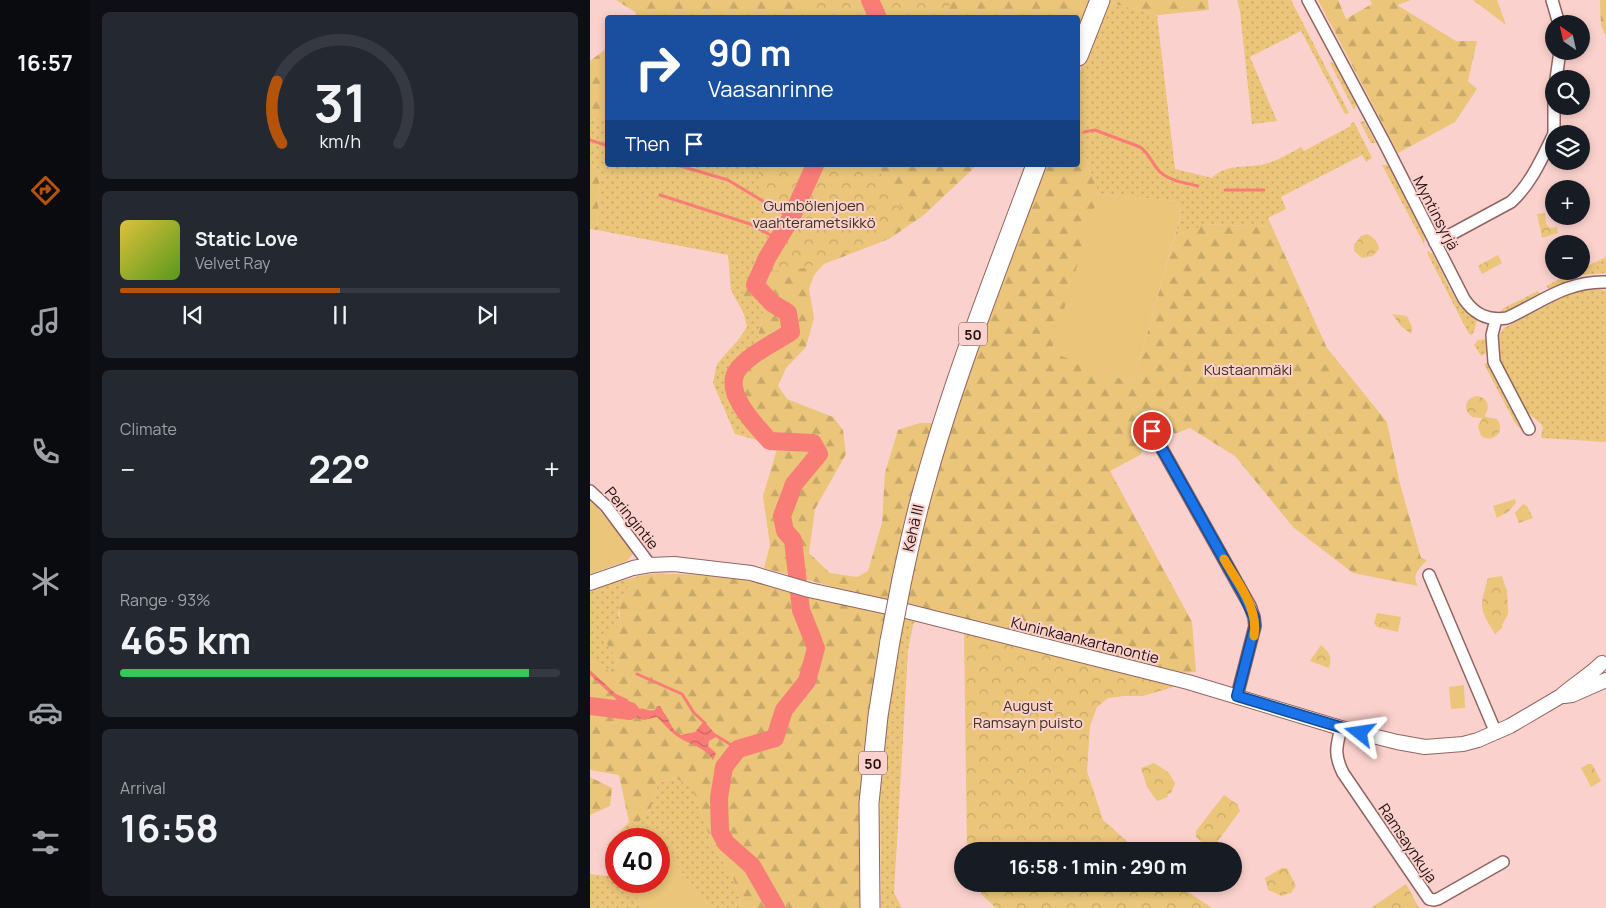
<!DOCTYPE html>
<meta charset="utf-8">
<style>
:root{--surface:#171b24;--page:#242831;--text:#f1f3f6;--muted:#9ea1a6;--line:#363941;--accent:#b45309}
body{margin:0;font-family:Manrope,sans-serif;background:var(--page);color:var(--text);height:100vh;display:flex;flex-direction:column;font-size:19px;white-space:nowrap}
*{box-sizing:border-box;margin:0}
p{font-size:16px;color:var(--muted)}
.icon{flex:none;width:28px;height:28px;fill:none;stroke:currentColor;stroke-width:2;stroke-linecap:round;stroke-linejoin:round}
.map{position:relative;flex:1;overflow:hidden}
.panel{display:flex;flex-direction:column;gap:12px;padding:12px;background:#0d0f14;width:500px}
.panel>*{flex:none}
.top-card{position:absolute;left:15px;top:15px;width:475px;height:152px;border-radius:5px;box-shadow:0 2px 8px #0003;background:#1a4fa0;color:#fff;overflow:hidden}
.needle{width:32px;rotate:326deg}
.controls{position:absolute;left:955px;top:15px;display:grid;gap:10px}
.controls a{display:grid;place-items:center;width:45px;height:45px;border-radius:50%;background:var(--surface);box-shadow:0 2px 8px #0003;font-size:25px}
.speed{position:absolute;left:15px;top:828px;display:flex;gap:10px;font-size:25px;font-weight:700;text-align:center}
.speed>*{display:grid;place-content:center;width:65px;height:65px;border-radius:50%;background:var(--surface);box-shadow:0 2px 8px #0003;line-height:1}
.speed .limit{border:8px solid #d22;background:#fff;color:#111}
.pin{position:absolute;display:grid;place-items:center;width:42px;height:42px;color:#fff;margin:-21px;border:2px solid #fff;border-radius:50%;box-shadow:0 1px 5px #0007}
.me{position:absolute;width:55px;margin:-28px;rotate:285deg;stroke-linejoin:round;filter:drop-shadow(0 0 4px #0008)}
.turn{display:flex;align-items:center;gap:18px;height:105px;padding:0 20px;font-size:22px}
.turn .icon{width:65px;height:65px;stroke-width:2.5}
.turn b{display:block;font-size:35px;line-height:42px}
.then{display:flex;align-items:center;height:48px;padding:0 20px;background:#0003;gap:10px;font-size:19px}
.big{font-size:38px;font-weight:700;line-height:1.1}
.panel .card{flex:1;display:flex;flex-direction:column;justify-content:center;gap:8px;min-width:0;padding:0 18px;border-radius:8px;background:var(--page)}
.panel .dial{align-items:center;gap:0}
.dial svg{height:130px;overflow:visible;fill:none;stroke:var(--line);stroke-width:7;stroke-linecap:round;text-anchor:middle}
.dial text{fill:var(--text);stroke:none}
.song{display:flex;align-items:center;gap:15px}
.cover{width:60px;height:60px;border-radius:8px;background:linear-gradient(135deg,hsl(50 70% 55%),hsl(90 70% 35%))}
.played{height:5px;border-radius:2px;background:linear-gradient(90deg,var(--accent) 50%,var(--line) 50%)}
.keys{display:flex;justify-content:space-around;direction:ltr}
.heat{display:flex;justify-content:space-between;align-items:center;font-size:28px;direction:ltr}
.charge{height:8px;border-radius:4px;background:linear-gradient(90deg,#34c759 93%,var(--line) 0)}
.trip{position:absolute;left:364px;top:842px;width:288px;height:50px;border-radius:25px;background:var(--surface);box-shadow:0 2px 8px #0003;font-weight:700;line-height:50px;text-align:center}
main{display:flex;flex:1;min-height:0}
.dock{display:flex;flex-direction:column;width:90px;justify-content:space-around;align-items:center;background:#090b0e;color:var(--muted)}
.dock .icon{width:35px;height:35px}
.dock .on{color:var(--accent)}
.dock b{font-size:22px;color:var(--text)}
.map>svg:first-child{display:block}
</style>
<main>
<nav class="dock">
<b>16:57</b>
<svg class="icon on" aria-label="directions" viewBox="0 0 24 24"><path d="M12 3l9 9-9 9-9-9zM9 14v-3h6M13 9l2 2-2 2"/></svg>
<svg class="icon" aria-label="music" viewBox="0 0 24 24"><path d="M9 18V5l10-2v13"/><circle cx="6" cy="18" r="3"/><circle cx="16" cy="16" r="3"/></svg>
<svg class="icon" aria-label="phone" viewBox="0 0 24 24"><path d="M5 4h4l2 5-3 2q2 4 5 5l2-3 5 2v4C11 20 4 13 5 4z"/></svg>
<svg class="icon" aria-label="climate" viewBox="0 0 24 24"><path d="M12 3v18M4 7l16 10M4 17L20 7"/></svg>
<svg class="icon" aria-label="car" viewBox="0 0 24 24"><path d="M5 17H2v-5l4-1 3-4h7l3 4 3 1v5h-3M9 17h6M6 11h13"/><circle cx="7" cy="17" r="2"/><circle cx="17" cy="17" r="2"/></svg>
<svg class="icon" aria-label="filters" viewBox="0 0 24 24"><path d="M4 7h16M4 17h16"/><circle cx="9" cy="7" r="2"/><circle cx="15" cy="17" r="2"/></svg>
</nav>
<section class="panel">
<div class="card dial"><svg viewBox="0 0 100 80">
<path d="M14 69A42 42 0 1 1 86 69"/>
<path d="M14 69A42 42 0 0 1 11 31" stroke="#b45309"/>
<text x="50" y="56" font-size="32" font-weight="700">31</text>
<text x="50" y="72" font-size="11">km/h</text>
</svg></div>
<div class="card">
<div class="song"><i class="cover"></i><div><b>Static Love</b><p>Velvet Ray</p></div></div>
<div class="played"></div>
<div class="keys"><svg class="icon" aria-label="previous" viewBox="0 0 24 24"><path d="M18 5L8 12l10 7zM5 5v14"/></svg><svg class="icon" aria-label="pause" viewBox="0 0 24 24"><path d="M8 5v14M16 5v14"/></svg><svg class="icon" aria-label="next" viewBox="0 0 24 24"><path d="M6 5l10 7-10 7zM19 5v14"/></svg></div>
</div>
<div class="card"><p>Climate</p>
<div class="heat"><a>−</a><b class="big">22°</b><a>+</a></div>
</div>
<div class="card"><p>Range · 93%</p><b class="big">465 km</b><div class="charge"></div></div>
<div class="card"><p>Arrival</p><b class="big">16:58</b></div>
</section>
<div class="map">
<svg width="1016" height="908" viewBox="0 0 1016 908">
<defs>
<pattern id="grass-dots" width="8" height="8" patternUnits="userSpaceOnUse" patternTransform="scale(1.25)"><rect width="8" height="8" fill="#eac57a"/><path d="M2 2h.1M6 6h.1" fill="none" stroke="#c8a868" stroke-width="1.8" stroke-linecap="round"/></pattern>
<pattern id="forest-firs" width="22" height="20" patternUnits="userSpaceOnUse" patternTransform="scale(1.25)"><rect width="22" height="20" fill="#eac57a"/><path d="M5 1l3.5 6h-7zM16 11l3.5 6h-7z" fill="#c8a868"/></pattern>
<pattern id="park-crowns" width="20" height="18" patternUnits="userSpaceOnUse" patternTransform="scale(1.25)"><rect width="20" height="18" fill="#eac57a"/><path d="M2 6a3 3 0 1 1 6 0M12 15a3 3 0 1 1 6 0" fill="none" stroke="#c8a868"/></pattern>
<pattern id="water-waves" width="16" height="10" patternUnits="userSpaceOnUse" patternTransform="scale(1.25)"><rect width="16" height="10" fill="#f97c77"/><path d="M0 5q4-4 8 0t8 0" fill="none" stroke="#c96460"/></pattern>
</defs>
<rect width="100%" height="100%" fill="#fbd1cd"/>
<path fill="url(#grass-dots)" d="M 647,0 L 701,0 L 759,113 L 755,114 L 711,31 L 660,57 L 687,121 L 662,124 L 650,11 Z
M 517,2 L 567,15 L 585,169 L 622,178 C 636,164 653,168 671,165 C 685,162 699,154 711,147 L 714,151 L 761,126 L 760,124 L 764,122 L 782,158 L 776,162 L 772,155 L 691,197 L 696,209 L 678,218 L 682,227 L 615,224 L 606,229 L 587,229 L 591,214 L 587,201 L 509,194 L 495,159 L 488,157 L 488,76 Z
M 741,62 L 746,65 L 766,105 L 764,110 L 740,63 Z
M 17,114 L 18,165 L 177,165 L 184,252 L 170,277 L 175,303 L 168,337 L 154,369 L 156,404 L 188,446 L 145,434 L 123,383 L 127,364 L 149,339 L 157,327 L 154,314 L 141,290 L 138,255 L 7,230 L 10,172 L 0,162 L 0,121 Z
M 774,121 L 786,143 L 781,143 L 770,122 Z
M 792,165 L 797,165 L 799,167 L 835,238 L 834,244 Z
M 838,251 L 843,254 C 854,274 865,310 887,320 L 884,332 L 881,335 L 879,334 L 837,253 Z
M 1016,257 L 1016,273 L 990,275 L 960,290 L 956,286 L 986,271 L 991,271 L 991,269 Z
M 999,289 L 1016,290 L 1016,442 L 952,438 L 951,436 L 953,428 L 951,424 L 933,408 L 909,360 L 908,337 L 914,328 L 981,293 Z
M 948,291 L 950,294 L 948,296 L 919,310 L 911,312 L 912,309 Z
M 896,339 L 896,353 L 891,356 L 884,345 L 888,340 Z
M 897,363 L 932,430 L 932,431 L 925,423 L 894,364 Z
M 53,575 L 42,582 L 28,613 L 31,623 L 15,641 L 28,661 L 20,672 L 0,658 L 0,592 L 19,584 Z
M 312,615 L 327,619 L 323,625 L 318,650 L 304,893 L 312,908 L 291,908 L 290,789 L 299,702 Z
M 85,778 L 102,787 L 123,846 L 143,877 L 152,908 L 121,908 L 69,845 L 69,839 L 63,839 L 59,836 L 54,839 L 26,839 L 25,853 L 17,845 L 39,822 L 47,824 L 60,810 L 68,783 Z
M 26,872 L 26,881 L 34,881 L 56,908 L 0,908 L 0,874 L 16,876 Z"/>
<path fill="url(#forest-firs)" d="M 26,0 L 500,0 L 488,33 L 488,18 L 48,17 L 45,12 Z
M 517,0 L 618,0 L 619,10 L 567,15 L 517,2 Z
M 728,0 L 748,0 L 756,19 L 782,4 L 780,0 L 821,0 L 807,5 L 866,41 L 887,41 L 878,81 L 887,89 L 865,122 L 808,153 Z
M 883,0 L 907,0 L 916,25 Z
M 1010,0 L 1016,0 L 1016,37 L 1011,25 Z
M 17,48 L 17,114 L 0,121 L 0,61 Z
M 488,157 L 495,159 L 509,194 L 462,352 L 543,383 L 587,229 L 606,229 L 614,224 L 682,227 L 737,348 L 797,422 L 810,484 L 831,558 L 837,560 C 829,569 821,575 828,586 L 763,573 L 703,527 L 645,456 L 600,428 L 584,434 L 572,413 L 541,431 L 552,452 L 550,455 L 520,471 L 602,622 L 606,672 L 587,673 L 316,604 L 333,521 L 363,414 L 453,165 L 488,165 Z
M 0,162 L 10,172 L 7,230 L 0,229 Z
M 177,165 L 387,165 L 334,215 L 299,239 L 234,264 L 224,275 L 219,289 L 224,318 L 216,347 L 196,368 L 188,386 L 197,399 L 243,417 L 253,430 L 256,454 L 225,509 L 219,553 L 240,573 L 267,577 L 278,571 L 292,523 L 295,473 L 308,430 L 330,423 L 344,423 L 315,521 L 299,602 L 174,568 L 180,545 L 173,496 L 188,446 L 156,404 L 150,386 L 154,369 L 168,337 L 175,303 L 154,297 L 152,280 L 170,277 L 184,252 Z
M 87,574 L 122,575 L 166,581 L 296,611 L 282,689 L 277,752 L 272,908 L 152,908 L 143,877 L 123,846 L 102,787 L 85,778 L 68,783 L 60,810 L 47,824 L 39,822 L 29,775 L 0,770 L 0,658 L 20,672 L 28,661 L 15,641 L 19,631 L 26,628 L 31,623 C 26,605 34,584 51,576 C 61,572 77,574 87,574 Z
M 0,777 L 22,788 L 20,806 L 0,815 Z"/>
<path fill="url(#park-crowns)" d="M 216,0 L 362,0 L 354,17 L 224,18 Z
M 168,165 L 281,165 L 296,179 L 308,196 L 312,211 L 305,228 L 268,249 L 237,260 L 215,268 L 183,271 Z
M 955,213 L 956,224 L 961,228 L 967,227 L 968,233 L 952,238 L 947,214 Z
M 777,234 C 784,237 788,242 789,249 L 783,256 L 772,258 L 764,251 L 764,245 L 771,236 Z
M 908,255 L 912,263 L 892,274 L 888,266 Z
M 802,314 L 817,316 L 822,327 L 821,334 L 811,326 Z
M 887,396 C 897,397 901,406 895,415 L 896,417 L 907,419 C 916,431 904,444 891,436 L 888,426 L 892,419 L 891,418 L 882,417 C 872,409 875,398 887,396 Z
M 925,499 L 926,503 L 918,512 L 907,518 L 903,506 Z
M 933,504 L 937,506 L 943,518 L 929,523 L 925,513 Z
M 912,576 L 917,591 L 918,608 L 918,614 L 912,625 L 913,627 L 905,634 C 888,607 890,607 898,578 Z
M 787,613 L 811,617 L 808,632 L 787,627 L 784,623 Z
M 374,632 L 587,686 L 553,696 L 534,696 L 518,698 L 507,707 L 500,726 L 497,771 L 513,820 L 548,851 L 377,851 Z
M 731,645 C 740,653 742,656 739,668 L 720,661 Z
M 564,763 L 578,772 L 585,783 L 581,793 L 577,794 L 578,797 L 567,801 L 557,787 L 551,768 Z
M 998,764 L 1002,764 L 1011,781 L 1001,787 L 991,768 Z
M 634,795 L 647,804 L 650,811 L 621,850 L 606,837 L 606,831 Z
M 692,868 L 697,868 L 706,886 L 700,894 L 699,893 L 692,896 L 678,890 L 675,878 Z
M 385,884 L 586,884 L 622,908 L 406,908 L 393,896 Z
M 816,884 L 829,908 L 781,908 Z"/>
<path fill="#eac57a" d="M 509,194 L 587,201 L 591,214 L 543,383 L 461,352 Z
M 0,499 L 36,542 L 43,554 L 37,561 L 0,574 Z
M 874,685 L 875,708 L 861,709 L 859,687 Z
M 69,845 L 121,908 L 56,908 L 34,881 L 69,881 Z"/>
<path fill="url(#water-waves)" d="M 0,670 L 26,694 L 37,699 L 46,709 C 53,707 59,712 65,710 L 67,706 L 70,706 L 84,730 L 91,735 L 105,732 L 114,721 L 127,736 L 119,741 L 118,746 L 126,753 L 123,760 C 112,744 97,745 84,734 C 78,729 73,723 67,717 L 54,720 L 34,714 L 12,713 L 0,710 L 0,699 L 7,703 L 11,708 L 15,709 L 28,704 L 25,698 L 0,675 Z"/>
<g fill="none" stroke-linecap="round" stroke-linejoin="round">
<path stroke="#f97c77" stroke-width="3" d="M 494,132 L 505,130 L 550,147 C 560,154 562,164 570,172 C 580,181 596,183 608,186
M 0,140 L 18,146
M 87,165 L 138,180 L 201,218
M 635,190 L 674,190
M 70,195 L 160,224 L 188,239
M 47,674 L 92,694 L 104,713 L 115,723
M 125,735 L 148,749"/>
<path stroke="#f97c77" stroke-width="18" d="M 280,0 L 288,18
M 0,706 L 40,711
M 186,908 L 162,866 L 136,843 L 130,832 L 129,798 L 134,767 L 148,749 L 185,738 L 194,710 L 217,681 L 226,648 L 211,610 L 203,540 L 195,531 L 192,516 L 204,484 L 229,454 L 223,443 L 180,441 C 166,426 130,390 149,368 C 162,353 184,343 201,332 L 198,313 L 182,303 L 165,285 L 177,258 L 201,218 L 225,165"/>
<defs>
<path id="minor" d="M 718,0 L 794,142 L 874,299 C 885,315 898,321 917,318 C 952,302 976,281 1016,282
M 962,0 L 969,24
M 966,79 L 970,51
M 964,91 L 964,134
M 845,243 L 921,202 C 941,184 952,158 964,134
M 906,319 L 902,335 L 904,362 L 939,429
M 562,431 L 660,606 L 664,617 L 665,626 L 647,696
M 0,491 L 16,506 L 60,565
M 839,575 L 906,733
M 751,728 C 746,747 744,755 753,773 L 839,899 L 844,900 L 848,899 L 913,862"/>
<path id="tertiary" d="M 0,583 L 43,568 L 60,565 L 84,564 L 161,573 L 219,590 L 316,611 L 598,682 L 751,728 L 807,742 L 835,747 L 873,744 L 888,740 L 920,726 L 971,696 C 984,684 999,676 1012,663
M 974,696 L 982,695 L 1016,680"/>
<path id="trunk" d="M 488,56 L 510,0
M 312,579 C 319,546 326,514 335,483 C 365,375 407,270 446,165
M 280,908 L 279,803 L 288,716 L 300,641"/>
</defs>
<use href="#minor" stroke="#926461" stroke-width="14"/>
<use href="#tertiary" stroke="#926461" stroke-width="16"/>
<use href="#trunk" stroke="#926461" stroke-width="21"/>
<use href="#minor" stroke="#fff" stroke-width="11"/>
<use href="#tertiary" stroke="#fff" stroke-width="14"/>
<use href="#trunk" stroke="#fff" stroke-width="19"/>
<defs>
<path id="trunk-bridge" d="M 300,641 L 312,579"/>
</defs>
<use href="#trunk-bridge" stroke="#926461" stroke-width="21" stroke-linecap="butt"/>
<use href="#trunk-bridge" stroke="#fff" stroke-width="19"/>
</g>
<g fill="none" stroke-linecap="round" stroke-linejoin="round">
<defs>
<path id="route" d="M 562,431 L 654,595 L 664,617 L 665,626 L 647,696 L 770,733"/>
</defs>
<use href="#route" stroke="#114b97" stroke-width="12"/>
<use href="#route" stroke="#1a73e8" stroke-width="9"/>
<path stroke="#f59e0b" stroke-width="9" d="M 634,559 C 647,582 669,608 664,636"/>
</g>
<g text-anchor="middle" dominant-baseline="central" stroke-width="4" stroke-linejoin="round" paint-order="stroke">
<g fill="#fbd1cd" stroke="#634a48" stroke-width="1">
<rect x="369" y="322.5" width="28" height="23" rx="4"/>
<rect x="269" y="751.5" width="28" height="23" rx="4"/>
</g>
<g font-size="14" font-weight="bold" fill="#22100f">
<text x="383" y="334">50</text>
<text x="283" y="763">50</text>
</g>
<g font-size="15" fill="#3e331e" stroke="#fbd1cd">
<text x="224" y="205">Gumbölenjoen<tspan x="224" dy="17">vaahterametsikkö</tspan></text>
<text x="658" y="369">Kustaanmäki</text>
<text x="438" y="705">August<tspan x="438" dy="17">Ramsayn puisto</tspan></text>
</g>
<g font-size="15" fill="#22100f" stroke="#fbd1cd">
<text transform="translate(846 213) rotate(63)">Myntinsyrjä</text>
<text transform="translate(42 518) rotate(51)">Peringintie</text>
<text transform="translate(323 528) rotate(-77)">Kehä III</text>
<text transform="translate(495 640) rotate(14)">Kuninkaankartanontie</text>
<text transform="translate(818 843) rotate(56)">Ramsaynkuja</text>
</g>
</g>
</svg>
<div class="controls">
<a><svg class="needle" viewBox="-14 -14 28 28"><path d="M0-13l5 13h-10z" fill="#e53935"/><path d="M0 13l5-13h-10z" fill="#9ea1a6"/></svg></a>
<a><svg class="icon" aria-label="search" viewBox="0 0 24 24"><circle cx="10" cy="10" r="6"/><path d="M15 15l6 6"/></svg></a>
<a><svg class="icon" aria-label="layers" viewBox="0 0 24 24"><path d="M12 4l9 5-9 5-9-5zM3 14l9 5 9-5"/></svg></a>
<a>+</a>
<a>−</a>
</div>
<div class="speed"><div class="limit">40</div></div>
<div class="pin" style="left:562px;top:431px;background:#d93025"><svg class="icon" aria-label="arrive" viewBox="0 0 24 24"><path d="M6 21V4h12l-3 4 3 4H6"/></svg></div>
<svg class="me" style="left:770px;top:733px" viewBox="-20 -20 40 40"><path d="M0-17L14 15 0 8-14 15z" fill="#1a73e8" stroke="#fff" stroke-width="4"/></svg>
<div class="trip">16:58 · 1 min · 290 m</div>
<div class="top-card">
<div class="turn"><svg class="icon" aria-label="right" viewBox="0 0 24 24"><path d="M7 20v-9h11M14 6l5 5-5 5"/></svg><div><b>90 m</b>Vaasanrinne</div></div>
<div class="then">Then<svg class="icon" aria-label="arrive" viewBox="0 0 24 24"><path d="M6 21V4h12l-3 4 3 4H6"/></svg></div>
</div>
</div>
</main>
